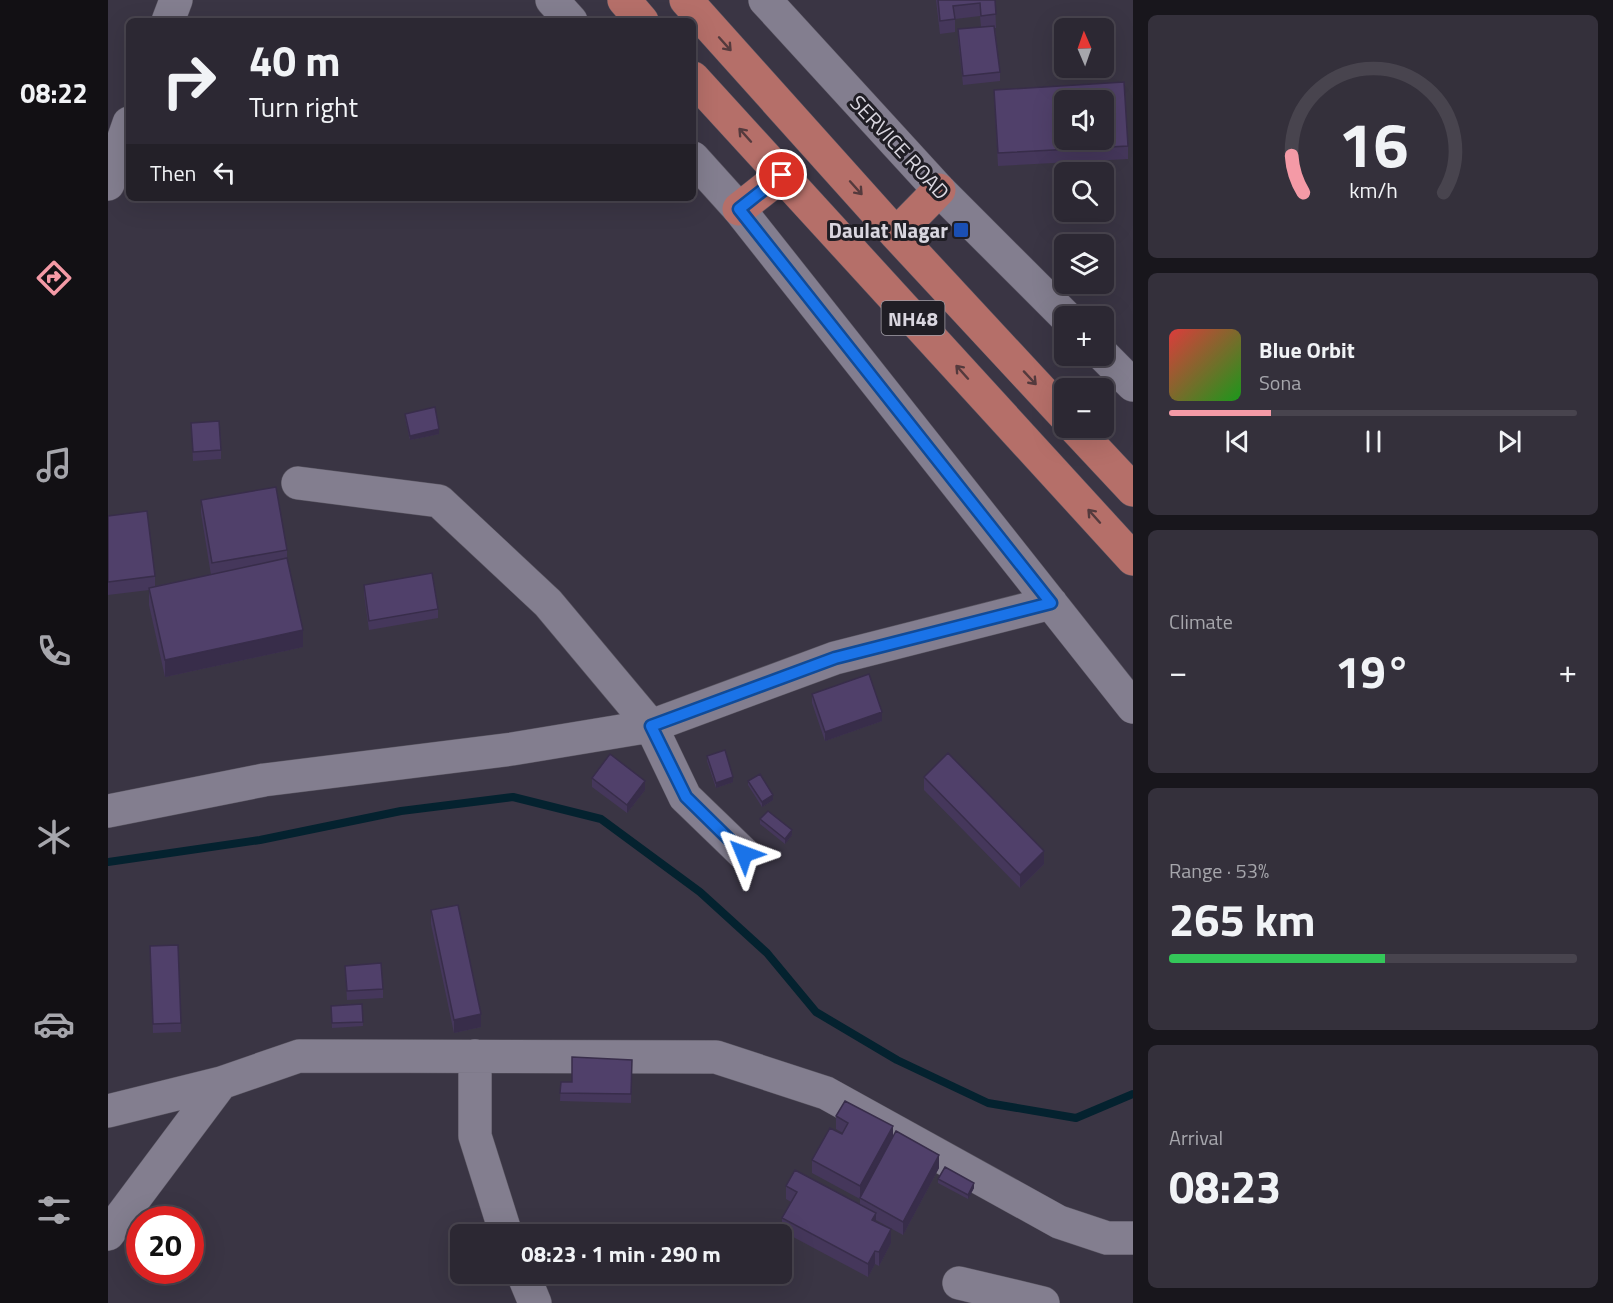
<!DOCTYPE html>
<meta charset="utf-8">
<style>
:root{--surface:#2c2833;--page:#34303b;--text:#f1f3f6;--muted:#a6a6ac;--line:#48444e;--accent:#f49aa6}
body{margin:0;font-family:"Titillium Web",sans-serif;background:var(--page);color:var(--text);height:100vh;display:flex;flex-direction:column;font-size:22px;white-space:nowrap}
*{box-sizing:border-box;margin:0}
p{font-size:20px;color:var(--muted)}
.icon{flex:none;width:33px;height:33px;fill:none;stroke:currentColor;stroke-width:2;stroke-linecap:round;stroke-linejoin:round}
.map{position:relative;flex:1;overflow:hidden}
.drawer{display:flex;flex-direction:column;gap:15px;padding:15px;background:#18161c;width:480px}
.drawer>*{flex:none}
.top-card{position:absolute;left:18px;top:18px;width:570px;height:183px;border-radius:9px;box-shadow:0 6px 24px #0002,0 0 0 2px var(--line);background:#2c2833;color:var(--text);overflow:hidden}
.needle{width:39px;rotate:358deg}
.controls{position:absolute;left:946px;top:18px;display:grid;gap:12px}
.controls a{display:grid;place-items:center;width:60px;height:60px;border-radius:9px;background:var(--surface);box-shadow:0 6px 24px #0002,0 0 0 2px var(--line);font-size:30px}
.speed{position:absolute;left:18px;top:1206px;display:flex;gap:12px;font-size:30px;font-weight:700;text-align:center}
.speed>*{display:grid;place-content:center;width:78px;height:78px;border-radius:50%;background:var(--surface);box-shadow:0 6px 24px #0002,0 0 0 2px var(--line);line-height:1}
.speed .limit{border:9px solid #d22;background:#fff;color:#111}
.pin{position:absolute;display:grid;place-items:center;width:51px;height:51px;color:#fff;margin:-26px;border:3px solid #fff;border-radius:50%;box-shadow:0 2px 6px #0007}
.me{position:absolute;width:66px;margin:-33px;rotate:314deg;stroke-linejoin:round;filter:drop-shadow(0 0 4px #0008)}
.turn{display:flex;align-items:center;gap:21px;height:126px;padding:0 24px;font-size:27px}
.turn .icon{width:78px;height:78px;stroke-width:2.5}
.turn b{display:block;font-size:42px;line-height:51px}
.then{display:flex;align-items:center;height:57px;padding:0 24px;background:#0003;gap:12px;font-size:22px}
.big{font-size:45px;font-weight:700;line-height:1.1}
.drawer .widget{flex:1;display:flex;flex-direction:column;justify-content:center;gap:9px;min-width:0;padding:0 21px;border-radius:9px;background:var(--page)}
.drawer .dial{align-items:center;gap:0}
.dial svg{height:156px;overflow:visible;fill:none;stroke:var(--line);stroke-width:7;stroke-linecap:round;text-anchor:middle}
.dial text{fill:var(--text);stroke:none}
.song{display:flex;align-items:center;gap:18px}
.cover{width:72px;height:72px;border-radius:9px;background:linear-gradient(135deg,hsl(0 70% 55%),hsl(120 70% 35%))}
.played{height:6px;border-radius:3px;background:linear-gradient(90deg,var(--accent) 25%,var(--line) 25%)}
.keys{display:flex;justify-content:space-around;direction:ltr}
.heat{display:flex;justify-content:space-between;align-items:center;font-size:33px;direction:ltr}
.charge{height:9px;border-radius:4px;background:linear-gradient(90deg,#34c759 53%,var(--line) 0)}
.trip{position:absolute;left:342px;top:1224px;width:342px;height:60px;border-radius:9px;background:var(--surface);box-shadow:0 6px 24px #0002,0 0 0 2px var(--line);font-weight:700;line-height:60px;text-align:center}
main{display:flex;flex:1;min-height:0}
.tabs{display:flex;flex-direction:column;width:108px;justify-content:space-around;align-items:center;background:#121014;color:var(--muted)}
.tabs .icon{width:42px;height:42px}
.tabs .selected{color:var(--accent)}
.tabs b{font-size:27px;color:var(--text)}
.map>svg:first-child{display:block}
</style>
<main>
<nav class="tabs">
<b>08:22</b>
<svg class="icon selected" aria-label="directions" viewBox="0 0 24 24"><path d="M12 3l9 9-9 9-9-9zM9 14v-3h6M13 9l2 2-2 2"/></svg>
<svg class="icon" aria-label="music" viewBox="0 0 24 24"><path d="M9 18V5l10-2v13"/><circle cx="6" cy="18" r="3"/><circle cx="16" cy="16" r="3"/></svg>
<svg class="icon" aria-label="phone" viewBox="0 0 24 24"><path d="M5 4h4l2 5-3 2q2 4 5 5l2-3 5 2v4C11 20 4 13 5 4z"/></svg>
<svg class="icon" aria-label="climate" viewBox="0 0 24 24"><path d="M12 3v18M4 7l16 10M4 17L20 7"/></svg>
<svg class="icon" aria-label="car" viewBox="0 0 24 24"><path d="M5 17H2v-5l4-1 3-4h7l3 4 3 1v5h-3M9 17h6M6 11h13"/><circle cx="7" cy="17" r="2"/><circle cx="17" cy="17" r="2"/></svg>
<svg class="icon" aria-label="filters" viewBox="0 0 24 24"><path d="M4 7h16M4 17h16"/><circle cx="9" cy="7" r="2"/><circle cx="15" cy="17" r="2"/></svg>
</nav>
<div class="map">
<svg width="1025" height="1303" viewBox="0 0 1025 1303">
<rect width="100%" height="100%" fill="#3a3544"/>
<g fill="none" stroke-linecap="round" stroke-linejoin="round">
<path stroke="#04222f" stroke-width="8" d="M 0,862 L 152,840 L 293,811 L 405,797 L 493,819 L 592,892 L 659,953 L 708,1012 L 789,1060 L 880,1103 L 968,1118 L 1025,1094"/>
<defs>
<path id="minor" d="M 444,0 L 463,21
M 657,0 L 831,190 L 957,316
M 60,21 L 68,0
M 585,158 L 631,209 L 1025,707
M 0,184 L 21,123
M 996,356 L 1025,385
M 190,483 L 331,501 L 440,603 L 543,726 L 577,797 L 636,854
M 0,811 L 156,780 L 404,749 L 543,726 L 727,658 L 943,603
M 367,1056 L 367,1136 L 398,1234
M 0,1111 L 113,1083 L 191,1056 L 608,1057 L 718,1093 L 951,1222 L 999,1238 L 1025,1238
M 0,1234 L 113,1083
M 415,1274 L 427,1303
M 851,1283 L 935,1303"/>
<path id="highway" d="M 516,0 L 534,21
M 578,0 L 788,234 L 957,416
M 585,78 L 1025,559
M 631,209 L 674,175
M 788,234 L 831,190
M 967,428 L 1025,490"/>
</defs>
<use href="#minor" stroke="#585460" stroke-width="34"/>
<use href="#highway" stroke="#585460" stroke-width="34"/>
<use href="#minor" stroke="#837e8f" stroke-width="33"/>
<use href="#highway" stroke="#b56f69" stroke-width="33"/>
</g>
<path fill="#45375b" d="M 828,0 L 887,0 L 888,28 L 887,28 L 892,72 L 892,81 L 855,85 L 850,38 L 850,29 L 873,27 L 872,16 L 847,19 L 847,32 L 832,34 Z
M 886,90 L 1020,146 L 1020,159 L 890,166 Z
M 297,414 L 331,434 L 302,440 L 297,418 Z
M 83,423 L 113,450 L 113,459 L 85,461 Z
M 93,500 L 179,550 L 179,558 L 195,647 L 57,677 L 41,605 L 41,590 L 0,595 L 0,516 L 47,576 L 47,586 L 103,575 L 93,513 Z
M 256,585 L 330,609 L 330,618 L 261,630 L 256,594 Z
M 704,694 L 774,721 L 717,741 L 704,703 Z
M 599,756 L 625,782 L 608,788 L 599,761 Z
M 816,777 L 936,864 L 912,888 L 816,790 Z
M 484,778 L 537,790 L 519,813 L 484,787 Z
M 640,781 L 665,800 L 654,807 L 640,785 Z
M 652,819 L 684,835 L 677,844 L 652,824 Z
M 323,910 L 373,1027 L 346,1033 L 323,924 Z
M 70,945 L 73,1032 L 45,1033 L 42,946 Z
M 237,966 L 275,989 L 275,998 L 239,1000 Z
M 254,1004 L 255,1026 L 224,1028 L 223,1006 Z
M 524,1060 L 523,1103 L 452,1101 L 453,1082 L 464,1082 Z
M 728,1116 L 785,1138 L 831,1168 L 795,1235 L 768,1220 L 768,1222 L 783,1243 L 771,1266 L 767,1264 L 760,1277 L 674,1231 L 674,1218 L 683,1202 L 678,1199 L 678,1186 L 752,1204 L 752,1199 L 704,1173 L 704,1160 L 735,1133 L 728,1129 Z
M 830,1179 L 866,1188 L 860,1199 L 830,1183 Z"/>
<path fill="#382d4a" d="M 331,429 L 331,434 L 302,440 L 302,436 Z
M 195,630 L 195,647 L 57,677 L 57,660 Z
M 774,712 L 774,721 L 717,741 L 717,732 Z
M 625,777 L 625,782 L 608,788 L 608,783 Z
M 537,781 L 537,790 L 519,813 L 519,805 Z
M 665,795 L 665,800 L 654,807 L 654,802 Z
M 684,830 L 684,835 L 677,844 L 677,839 Z
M 936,851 L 936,864 L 912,888 L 912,875 Z
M 373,1014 L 373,1027 L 346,1033 L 346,1020 Z
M 785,1126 L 785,1139 L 752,1199 L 752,1186 Z
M 831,1155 L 831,1168 L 795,1235 L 795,1222 Z
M 866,1183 L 866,1188 L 860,1199 L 860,1195 Z
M 768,1213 L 768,1226 L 764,1220 Z
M 783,1229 L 783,1243 L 771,1266 L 771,1252 Z
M 767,1251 L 767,1264 L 760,1277 L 760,1264 Z"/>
<path fill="#50406a" stroke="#382d4a" stroke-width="1.5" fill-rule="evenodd" d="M 830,0 L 887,0 L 888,14 L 873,16 L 872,3 L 845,6 L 847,19 L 832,21 Z
M 886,26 L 892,72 L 855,76 L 850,29 Z
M 1016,82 L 1020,146 L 890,153 L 886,90 ZM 957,100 L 996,100 L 996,140 L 957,140 Z
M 327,407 L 331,429 L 302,436 L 297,414 Z
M 111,421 L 113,450 L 85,452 L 83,423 Z
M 168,487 L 179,550 L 104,563 L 93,500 Z
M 39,511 L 47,576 L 0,582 L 0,516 Z
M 179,558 L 195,630 L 57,660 L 41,588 Z
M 324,573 L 330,609 L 261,621 L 256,585 Z
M 761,674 L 774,712 L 717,732 L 704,694 Z
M 617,750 L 625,777 L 608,783 L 599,756 Z
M 840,753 L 936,851 L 912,875 L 816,777 Z
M 502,754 L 537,781 L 519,805 L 484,778 Z
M 652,774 L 665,795 L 654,802 L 640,781 Z
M 660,811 L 684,830 L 677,839 L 652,819 Z
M 350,905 L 373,1014 L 346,1020 L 323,910 Z
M 70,945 L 73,1023 L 45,1024 L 42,946 Z
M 273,963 L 275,989 L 239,991 L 237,966 Z
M 254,1004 L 255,1022 L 224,1023 L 223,1006 Z
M 464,1057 L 524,1060 L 523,1094 L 452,1093 L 453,1082 L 464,1082 Z
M 737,1101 L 785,1126 L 752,1186 L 704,1160 L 722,1128 L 734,1134 L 740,1123 L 728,1116 Z
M 788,1131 L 831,1155 L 795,1222 L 752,1198 Z
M 837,1167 L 866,1183 L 860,1195 L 830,1179 Z
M 687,1170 L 768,1213 L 764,1220 L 783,1229 L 771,1252 L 767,1251 L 760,1264 L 674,1218 L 689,1192 L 678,1186 Z"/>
<defs><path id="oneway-shaft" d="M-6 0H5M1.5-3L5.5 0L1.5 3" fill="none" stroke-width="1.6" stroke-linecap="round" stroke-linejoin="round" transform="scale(1.5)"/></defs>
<g stroke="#543a3d">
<use href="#oneway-shaft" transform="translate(617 44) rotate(48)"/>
<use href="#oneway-shaft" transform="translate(637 135) rotate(-132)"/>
<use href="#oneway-shaft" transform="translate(748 188) rotate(48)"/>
<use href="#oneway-shaft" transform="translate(854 372) rotate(-132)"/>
<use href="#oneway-shaft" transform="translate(922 378) rotate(47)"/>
<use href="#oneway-shaft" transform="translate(986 516) rotate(-132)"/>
</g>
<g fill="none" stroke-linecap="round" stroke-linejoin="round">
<defs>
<path id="route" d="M 636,854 L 578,797 L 543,726 L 727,658 L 943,603 L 631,209 L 674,175"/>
</defs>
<use href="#route" stroke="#114b97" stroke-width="15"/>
<use href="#route" stroke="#1a73e8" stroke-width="10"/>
</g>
<rect fill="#1a4fb4" stroke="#201e25" stroke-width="2" x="845" y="222" width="16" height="16" rx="3"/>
<g text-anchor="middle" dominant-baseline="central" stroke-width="6" stroke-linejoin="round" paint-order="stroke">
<rect fill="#201e25" stroke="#a29fa7" stroke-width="1.5" x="773.5" y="301" width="63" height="34" rx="4.5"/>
<g font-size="20" font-weight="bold" fill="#d9d6df">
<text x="805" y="318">NH48</text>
</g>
<g font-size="21" fill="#d9d6df" stroke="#201e25">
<text transform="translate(792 147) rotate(47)">SERVICE ROAD</text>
</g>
<g font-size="21" font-weight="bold" fill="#d9d6df" stroke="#201e25" text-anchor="end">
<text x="840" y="230">Daulat Nagar</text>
</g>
</g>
</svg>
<div class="controls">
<a><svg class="needle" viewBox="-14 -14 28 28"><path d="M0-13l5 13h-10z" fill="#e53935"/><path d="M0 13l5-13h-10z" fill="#a6a6ac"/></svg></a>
<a><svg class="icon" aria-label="sound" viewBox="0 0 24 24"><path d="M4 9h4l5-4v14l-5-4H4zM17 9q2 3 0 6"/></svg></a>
<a><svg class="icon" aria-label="search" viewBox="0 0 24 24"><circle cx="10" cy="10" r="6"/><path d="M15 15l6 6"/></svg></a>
<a><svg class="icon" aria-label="layers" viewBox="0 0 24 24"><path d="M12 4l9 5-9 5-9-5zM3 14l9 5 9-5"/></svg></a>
<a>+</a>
<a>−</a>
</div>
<div class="speed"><div class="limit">20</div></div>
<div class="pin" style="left:674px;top:175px;background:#d93025"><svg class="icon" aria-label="arrive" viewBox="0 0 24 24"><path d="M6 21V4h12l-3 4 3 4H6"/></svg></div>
<svg class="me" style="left:636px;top:854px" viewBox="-20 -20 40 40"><path d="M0-17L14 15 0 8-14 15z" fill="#1a73e8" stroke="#fff" stroke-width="4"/></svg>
<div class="trip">08:23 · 1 min · 290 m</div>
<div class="top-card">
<div class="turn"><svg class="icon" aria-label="right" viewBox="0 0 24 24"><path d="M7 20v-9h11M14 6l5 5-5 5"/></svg><div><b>40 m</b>Turn right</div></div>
<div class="then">Then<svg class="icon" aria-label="left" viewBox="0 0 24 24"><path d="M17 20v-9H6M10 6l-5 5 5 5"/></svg></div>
</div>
</div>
<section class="drawer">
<div class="widget dial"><svg viewBox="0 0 100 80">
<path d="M14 69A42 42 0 1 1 86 69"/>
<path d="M14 69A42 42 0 0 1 8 50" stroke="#f49aa6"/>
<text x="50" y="56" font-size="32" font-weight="700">16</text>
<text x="50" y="72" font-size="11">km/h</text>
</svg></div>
<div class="widget">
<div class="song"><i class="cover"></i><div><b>Blue Orbit</b><p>Sona</p></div></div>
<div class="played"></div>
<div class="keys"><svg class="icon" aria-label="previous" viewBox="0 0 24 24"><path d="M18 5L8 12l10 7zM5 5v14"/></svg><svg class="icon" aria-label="pause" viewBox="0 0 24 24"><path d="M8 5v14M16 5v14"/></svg><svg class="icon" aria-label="next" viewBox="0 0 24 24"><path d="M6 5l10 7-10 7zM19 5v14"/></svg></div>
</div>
<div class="widget"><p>Climate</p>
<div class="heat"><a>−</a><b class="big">19°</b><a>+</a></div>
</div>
<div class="widget"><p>Range · 53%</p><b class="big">265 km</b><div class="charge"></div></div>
<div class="widget"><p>Arrival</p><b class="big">08:23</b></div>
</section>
</main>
